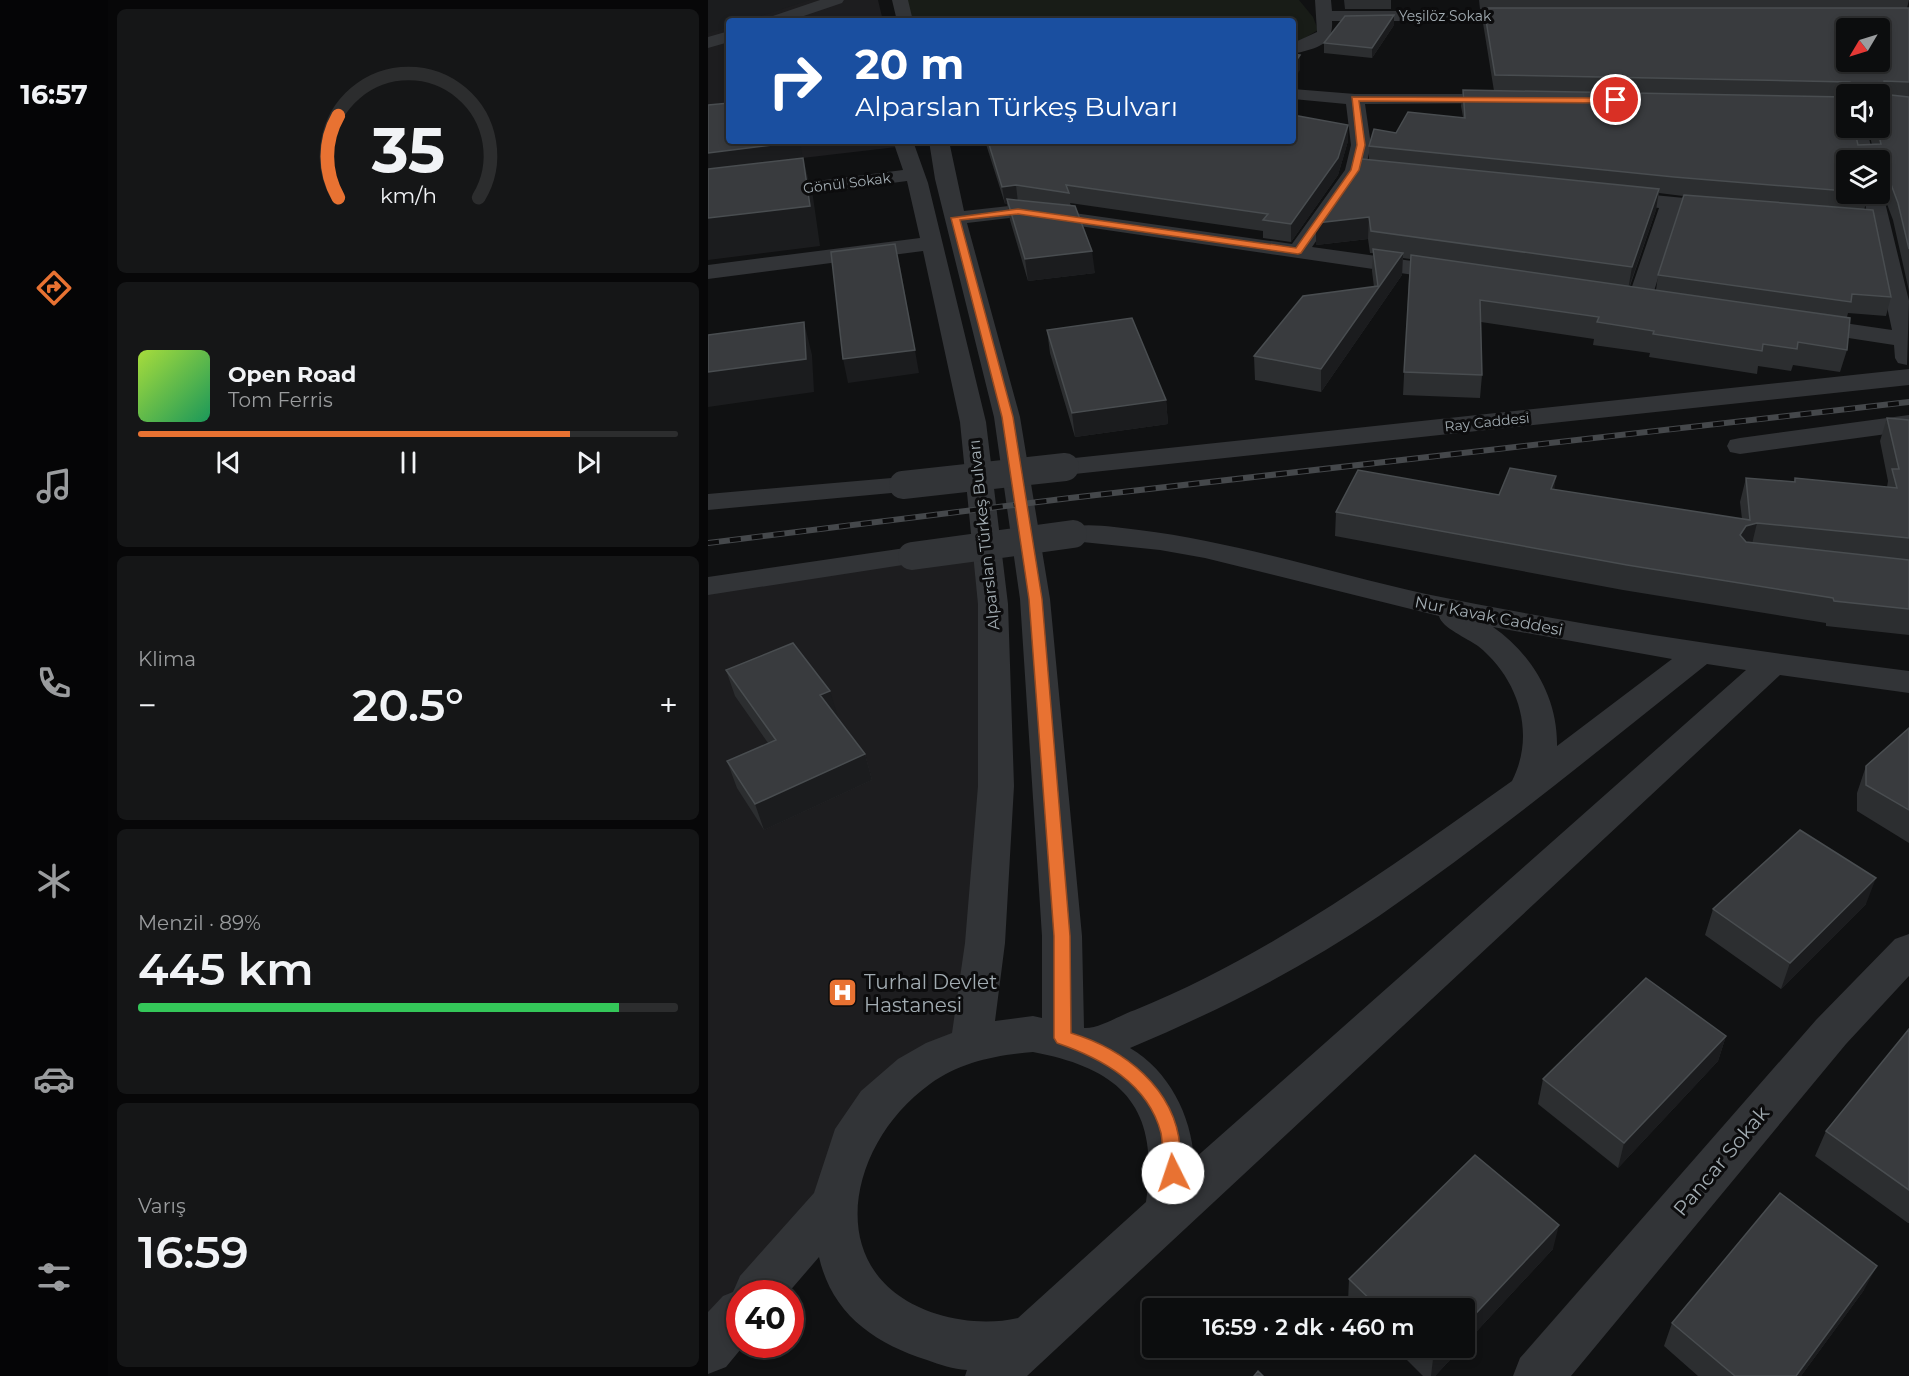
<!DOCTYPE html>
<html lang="tr">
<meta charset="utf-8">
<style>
:root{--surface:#0c0d0e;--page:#151617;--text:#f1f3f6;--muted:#9a9c9e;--line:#2c2d2e;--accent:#e87232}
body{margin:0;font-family:Montserrat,sans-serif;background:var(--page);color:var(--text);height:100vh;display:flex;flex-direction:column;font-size:22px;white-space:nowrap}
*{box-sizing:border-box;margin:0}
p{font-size:20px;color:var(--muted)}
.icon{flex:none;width:33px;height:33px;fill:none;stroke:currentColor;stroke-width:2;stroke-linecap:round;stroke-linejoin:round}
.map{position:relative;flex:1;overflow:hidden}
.panel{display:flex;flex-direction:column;gap:9px;padding:9px;background:#070708;width:600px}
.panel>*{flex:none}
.top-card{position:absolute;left:18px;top:18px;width:570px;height:126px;border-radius:6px;box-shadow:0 3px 9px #0003,0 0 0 2px var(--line);background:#1a4fa0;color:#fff;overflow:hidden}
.needle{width:39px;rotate:232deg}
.tools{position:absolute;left:1128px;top:18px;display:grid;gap:12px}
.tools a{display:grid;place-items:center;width:54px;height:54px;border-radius:6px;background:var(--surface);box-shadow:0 3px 9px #0003,0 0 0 2px var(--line);font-size:30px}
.speed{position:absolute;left:18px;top:1280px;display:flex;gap:12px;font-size:30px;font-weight:700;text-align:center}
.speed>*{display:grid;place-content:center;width:78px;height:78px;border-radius:50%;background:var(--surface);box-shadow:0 3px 9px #0003,0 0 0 2px var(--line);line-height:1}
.speed .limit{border:9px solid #d22;background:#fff;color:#111}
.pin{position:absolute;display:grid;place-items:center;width:51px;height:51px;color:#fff;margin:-26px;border:3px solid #fff;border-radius:50%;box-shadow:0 2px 6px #0007}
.me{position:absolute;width:66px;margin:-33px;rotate:356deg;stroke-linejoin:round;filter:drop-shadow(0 0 4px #0008)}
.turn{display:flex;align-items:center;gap:21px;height:126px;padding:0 30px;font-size:27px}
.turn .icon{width:78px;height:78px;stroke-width:2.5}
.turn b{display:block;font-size:42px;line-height:51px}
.big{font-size:45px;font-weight:600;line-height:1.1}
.panel .widget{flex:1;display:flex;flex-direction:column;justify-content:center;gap:9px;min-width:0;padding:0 21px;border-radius:9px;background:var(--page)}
.panel .dial{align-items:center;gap:0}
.dial svg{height:156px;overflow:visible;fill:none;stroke:var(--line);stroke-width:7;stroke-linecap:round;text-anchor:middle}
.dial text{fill:var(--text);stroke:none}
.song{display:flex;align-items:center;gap:18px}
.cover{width:72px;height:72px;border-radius:9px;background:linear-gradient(135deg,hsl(80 70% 55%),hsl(150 70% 35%))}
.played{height:6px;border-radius:3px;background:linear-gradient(90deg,var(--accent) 80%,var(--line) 80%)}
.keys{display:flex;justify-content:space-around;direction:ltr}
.heat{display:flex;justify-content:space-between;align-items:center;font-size:33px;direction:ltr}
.charge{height:9px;border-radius:4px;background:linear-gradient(90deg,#34c759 89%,var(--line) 0)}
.trip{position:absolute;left:434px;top:1298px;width:333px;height:60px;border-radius:6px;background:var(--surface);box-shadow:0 3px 9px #0003,0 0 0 2px var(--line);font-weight:600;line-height:60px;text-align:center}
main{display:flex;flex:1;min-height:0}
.tab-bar{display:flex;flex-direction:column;width:108px;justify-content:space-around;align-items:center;background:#050506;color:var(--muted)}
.tab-bar .icon{width:42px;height:42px}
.tab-bar .current{color:var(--accent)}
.tab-bar b{font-size:27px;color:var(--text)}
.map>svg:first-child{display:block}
</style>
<main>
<nav class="tab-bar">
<b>16:57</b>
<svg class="icon current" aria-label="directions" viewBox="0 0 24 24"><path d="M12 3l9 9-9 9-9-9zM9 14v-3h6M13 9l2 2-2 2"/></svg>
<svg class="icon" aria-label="music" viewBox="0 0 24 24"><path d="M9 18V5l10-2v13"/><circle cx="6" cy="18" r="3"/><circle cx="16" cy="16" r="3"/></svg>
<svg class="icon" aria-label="phone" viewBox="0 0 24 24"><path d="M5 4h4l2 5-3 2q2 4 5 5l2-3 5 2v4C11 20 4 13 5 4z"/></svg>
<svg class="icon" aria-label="climate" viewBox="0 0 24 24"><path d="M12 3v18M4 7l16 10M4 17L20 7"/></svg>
<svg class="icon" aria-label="car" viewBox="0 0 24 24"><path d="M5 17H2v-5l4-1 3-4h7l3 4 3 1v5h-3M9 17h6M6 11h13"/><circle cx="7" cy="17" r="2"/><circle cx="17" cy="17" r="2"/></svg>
<svg class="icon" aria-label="filters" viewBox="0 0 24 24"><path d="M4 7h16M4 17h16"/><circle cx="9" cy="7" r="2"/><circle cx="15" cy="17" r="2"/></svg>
</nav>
<section class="panel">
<div class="widget dial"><svg viewBox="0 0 100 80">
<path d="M14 69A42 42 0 1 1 86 69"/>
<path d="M14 69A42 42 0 0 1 14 27" stroke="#e87232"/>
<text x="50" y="56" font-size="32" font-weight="700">35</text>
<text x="50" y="72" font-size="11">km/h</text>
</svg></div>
<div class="widget">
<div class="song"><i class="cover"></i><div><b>Open Road</b><p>Tom Ferris</p></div></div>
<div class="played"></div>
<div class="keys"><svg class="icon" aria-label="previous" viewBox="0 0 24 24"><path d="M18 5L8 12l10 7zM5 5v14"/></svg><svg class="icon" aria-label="pause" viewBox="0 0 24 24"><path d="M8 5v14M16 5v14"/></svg><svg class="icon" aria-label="next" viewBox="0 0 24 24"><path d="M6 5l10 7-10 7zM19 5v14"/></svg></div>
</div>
<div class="widget"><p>Klima</p>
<div class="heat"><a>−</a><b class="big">20.5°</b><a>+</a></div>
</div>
<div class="widget"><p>Menzil · 89%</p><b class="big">445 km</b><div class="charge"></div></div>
<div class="widget"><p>Varış</p><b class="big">16:59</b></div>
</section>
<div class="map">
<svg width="1201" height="1376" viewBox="0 0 1201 1376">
<rect width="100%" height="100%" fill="#101112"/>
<path fill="#1d1d1f" d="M 0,0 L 170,0 L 175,21 L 21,21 L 21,141 L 195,141 L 197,146 L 0,169 Z
M 279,545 L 263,1044 L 233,1055 L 130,1174 L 32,1293 L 0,1349 L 0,586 Z"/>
<path fill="#181c17" d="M 192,0 L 591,0 L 605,17 L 610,30 L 585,45 L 585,21 L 197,21 Z"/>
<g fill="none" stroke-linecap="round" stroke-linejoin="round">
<path fill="#323437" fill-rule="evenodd" d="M 112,0 L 136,0 L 134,3 L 81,21 L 57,21 L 59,18 Z
M 184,0 L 200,0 L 205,21 L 189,21 Z
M 607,0 L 623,0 L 624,11 L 821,11 L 829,16 L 821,21 L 624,21 C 626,46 606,49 585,54 L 585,43 L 609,32 Z
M 21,31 L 21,42 L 0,48 L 0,37 Z
M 585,89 L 647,94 L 804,94 L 807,98 L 804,102 L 798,103 L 657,104 L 663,145 L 657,170 L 604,247 L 747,267 L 755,269 L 758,274 L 755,279 L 747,281 L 310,217 L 259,223 L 312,417 L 342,599 L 374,936 L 376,1028 C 391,1029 412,1015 427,1010 C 564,954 684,866 804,781 C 828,734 811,679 770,646 C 759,638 734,628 731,616 L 497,558 L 452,550 L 355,540 L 350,534 L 355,528 C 379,522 407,527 431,530 C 529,542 622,573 718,594 C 878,627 1039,650 1201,671 L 1201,693 L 1072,675 L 319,1376 L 257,1376 L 259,1370 C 245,1369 232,1365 219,1360 C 166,1343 124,1314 111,1257 L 80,1293 L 32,1293 L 32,1344 L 37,1344 L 18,1367 L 0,1374 L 0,1312 L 15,1296 L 25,1292 L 32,1276 L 106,1193 L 127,1129 L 153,1091 L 190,1059 L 218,1043 L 244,1033 L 257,943 L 270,786 L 270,604 L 252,422 L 215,251 L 0,279 L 0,265 L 212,238 L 199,181 L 0,207 L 0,195 L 195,170 L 185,141 L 205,141 L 220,183 L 278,422 L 300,604 L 306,786 L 297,943 L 287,1021 L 325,1016 L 334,1018 L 334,936 L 312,599 L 286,417 L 227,179 L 221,141 L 241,141 L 256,211 L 310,205 L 584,244 L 637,170 L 643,145 L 638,104 L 585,99 ZM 785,627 L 964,659 L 849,746 C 850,698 824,654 785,627 ZM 999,664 L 1038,670 L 486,1159 C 483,1115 461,1071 422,1048 C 508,1012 593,969 671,916 C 784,838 891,750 999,664 ZM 325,1052 C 415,1069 452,1108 438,1202 L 310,1318 C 284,1324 255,1322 229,1314 C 111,1277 138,1144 222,1084 C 252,1062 288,1055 325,1052 Z
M 1140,128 L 1158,128 L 1167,160 L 1147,160 Z
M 1172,189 L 1175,194 L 1201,301 L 1199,365 L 1190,363 L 1187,358 L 1186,345 L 1095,331 L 1087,329 L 1083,324 L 1087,319 L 1095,317 L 1184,330 L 1155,194 L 1172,194 Z
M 905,191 L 1017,202 L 1024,204 L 1027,208 L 1024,212 L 1017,214 L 971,210 L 943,301 L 939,306 L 923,306 L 919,301 L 951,208 L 898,201 L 895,197 L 898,193 Z
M 1201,369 L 1201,385 L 357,475 L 347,473 L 343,467 L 347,461 L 357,459 Z
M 1201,415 L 1201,431 L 1032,454 L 1022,452 L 1019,446 L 1022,440 L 1032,438 Z
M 195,477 L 205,479 L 209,485 L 205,491 L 0,510 L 0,494 Z
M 204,547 L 214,550 L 219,556 L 214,562 L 0,595 L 0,577 Z
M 1201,934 L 1201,976 L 1138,1044 L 863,1376 L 805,1376 L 812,1358 L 1108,1020 L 1187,939 Z"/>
<defs>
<path id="rail" d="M 0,543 L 362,498 L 1201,402"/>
</defs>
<use href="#rail" stroke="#45484b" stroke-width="6"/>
<use href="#rail" stroke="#0c0c0d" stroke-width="4" stroke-dasharray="11" stroke-linecap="butt"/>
<path stroke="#323437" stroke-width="28" d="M 195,485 L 357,467
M 204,556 L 365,534"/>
</g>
<path fill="#2c2e30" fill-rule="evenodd" d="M 636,0 L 683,0 L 683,9 L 637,9 Z
M 771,0 L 1201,0 L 1199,8 L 1201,8 L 1201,291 L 1185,220 L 1173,188 L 1172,190 L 1172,160 L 1138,160 L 1138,194 L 1161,194 L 1156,210 L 1183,297 L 1178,316 L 1140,313 L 1139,317 L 1139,350 L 1132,372 L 1085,365 L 1083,371 L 1050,366 L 1049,374 L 941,357 L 942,353 L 885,345 L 886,339 L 773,322 L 774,375 L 772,398 L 695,395 L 702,259 L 695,258 L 694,275 L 613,392 L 547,380 L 546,356 L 666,287 L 664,271 L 665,253 L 662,253 L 660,239 L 608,245 L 661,159 L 661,146 L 688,133 L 755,117 L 753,106 L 755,90 L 786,91 L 775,23 L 776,9 L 772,9 ZM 1138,94 L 1172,94 L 1172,128 L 1160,128 L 1164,145 L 1150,145 L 1138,128 ZM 951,193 L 975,196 L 950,275 L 948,290 L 922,286 L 948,210 Z
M 686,25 L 664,58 L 616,53 L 616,43 Z
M 277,141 L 640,141 L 630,175 L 583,242 L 555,238 L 555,231 L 362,203 L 387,273 L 320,281 L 302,220 L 299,204 L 297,204 Z
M 339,330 L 458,400 L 460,424 L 367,437 L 342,353 Z
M 1179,418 L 1201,420 L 1201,635 L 1118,626 L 1118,623 L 915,590 L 627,536 L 628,512 L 846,490 L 1034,519 L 1032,502 L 1038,478 L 1086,482 L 1087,478 L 1179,487 L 1180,481 L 1172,441 Z
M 18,670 L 130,717 L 129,717 L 157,754 L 164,780 L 56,830 L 29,788 L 19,761 L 60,743 L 27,696 Z
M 1201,728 L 1201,843 L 1149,811 L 1149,793 L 1158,766 Z
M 1158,904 L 1073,989 L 997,935 L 1005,909 Z
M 1201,1029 L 1201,1223 L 1200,1223 L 1107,1156 L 1118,1131 Z
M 1018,1036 L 1010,1061 L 910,1168 L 830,1104 L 835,1079 Z
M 845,1249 L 756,1345 L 756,1308 L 645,1308 L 640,1302 L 641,1279 Z
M 1156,1290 L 1093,1376 L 990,1376 L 956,1346 L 964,1323 Z
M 686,1347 L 754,1347 L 727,1376 L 715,1376 Z"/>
<path fill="#1b1c1e" d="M 0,0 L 102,0 L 38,21 L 21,21 L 21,27 L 0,33 Z
M 686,15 L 686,25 L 664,58 L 664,48 Z
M 592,55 L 592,70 L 585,81 L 585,65 Z
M 640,125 L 640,141 L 630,175 L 583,242 L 583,224 Z
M 92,141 L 98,180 L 0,193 L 0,153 Z
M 95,158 L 105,197 L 112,246 L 0,260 L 0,218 Z
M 1178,171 L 1173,188 L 1172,190 L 1172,185 L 1174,174 Z
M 308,185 L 310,203 L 299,199 L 299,204 L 297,204 L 294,187 Z
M 951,189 L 948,210 L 920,290 L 924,267 Z
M 661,217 L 660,239 L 608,245 L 608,223 Z
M 384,251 L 387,273 L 320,281 L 317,259 Z
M 695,253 L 694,275 L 613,392 L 613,369 Z
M 192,266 L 211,373 L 140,383 L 135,359 Z
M 96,322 L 104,355 L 106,392 L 0,407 L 0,372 Z
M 458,400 L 460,424 L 367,437 L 364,413 Z
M 848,476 L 845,501 L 843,489 Z
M 1049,523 L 1043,548 L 1032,535 L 1038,526 Z
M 122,691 L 130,717 L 120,721 L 112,695 Z
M 157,754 L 164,780 L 56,830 L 47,804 Z
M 1168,878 L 1158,904 L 1073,989 L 1082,963 Z
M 1018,1036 L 1010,1061 L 910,1168 L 916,1143 Z
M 851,1225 L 845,1249 L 756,1345 L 756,1326 Z
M 1169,1266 L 1156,1290 L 1093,1376 L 1088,1376 Z
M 736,1347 L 754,1347 L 727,1376 L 723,1376 L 725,1359 Z"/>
<path fill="#393b3e" stroke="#494d50" stroke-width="1.5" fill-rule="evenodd" d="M 776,8 L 1201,8 L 1201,82 L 1176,81 L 1174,94 L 1201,97 L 1201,249 L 1190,203 L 1178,171 L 1174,174 L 1172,174 L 1172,160 L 1138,160 L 1138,191 L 966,177 L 661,146 L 666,129 L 688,133 L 700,112 L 757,118 L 755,90 L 1138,97 L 1138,128 L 1146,128 L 1150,145 L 1173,144 L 1169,128 L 1172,128 L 1172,94 L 1144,94 L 1142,82 L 787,75 ZM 1138,28 L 1172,28 L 1172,62 L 1138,62 Z
M 686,15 L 664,48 L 616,43 L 637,16 Z
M 585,54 L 592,55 L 585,65 Z
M 21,103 L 21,141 L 89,141 L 89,142 L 0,153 L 0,105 Z
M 585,115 L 640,125 L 630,158 L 583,224 L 555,220 L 560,214 L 358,185 L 361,193 L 308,185 L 294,187 L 280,141 L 585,141 Z
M 95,158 L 102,206 L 0,218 L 0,169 Z
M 654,159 L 951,189 L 924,267 L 663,231 L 661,217 L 608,223 Z
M 976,195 L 1165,210 L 1183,297 L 1144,294 L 1143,302 L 950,275 Z
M 299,199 L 367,206 L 384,251 L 317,259 Z
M 187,244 L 207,350 L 135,359 L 123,252 Z
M 665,249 L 695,253 L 613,369 L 546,356 L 595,296 L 670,286 Z
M 703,255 L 1142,318 L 1139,350 L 1090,342 L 1089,349 L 1055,344 L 1054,351 L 945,334 L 946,331 L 889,322 L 891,317 L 772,300 L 774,375 L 696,372 Z
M 424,318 L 458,400 L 364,413 L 339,330 Z
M 96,322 L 98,359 L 0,372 L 0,335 Z
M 1179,418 L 1201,420 L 1201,538 L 1049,523 L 1038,526 L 1032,535 L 1038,542 L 1201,560 L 1201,609 L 1126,601 L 1125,598 L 919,565 L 628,512 L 650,470 L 791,495 L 802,468 L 848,476 L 843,489 L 1042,520 L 1038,478 L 1087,482 L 1087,478 L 1189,488 L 1184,469 L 1191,469 Z
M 85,643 L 122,691 L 112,695 L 157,754 L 47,804 L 19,761 L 68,740 L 18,670 Z
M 1201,728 L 1201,810 L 1158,785 L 1158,766 Z
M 1092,830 L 1168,878 L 1082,963 L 1005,909 Z
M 938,978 L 1018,1036 L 916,1143 L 835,1079 Z
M 1201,1029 L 1201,1190 L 1118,1131 Z
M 767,1155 L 851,1225 L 756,1326 L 756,1308 L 671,1308 L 641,1279 Z
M 1072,1193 L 1169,1266 L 1088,1376 L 1027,1376 L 964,1323 Z
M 712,1347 L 736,1347 L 725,1359 Z
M 550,1371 L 555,1376 L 546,1376 Z"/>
<path fill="#e87232" stroke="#974a20" stroke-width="1.5" d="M 644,97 L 908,98 L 912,100 L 908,103 L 651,101 L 657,145 L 651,170 L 593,253 L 590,254 L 310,214 L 252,220 L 305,417 L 334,599 L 362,936 L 363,1033 C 416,1049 467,1088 472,1147 C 473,1157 476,1169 472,1179 L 465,1181 L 459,1179 C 452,1165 456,1148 453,1133 C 440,1083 393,1058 349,1043 L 346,1038 L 346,936 L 321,599 L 294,417 L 243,218 L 310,209 L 588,248 L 643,170 L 649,145 Z"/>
<defs>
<symbol id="hospital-square" viewBox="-11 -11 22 22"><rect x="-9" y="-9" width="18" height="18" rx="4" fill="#e87232" stroke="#0c0c0d"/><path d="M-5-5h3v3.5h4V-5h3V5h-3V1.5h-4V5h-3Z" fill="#fff"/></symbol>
</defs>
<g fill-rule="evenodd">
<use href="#hospital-square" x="118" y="976" width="33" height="33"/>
</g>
<g text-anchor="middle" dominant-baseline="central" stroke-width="6" stroke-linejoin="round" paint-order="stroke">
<g font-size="14" fill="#a2acb2" stroke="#0c0c0d">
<text x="737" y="16">Yeşilöz Sokak</text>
<text transform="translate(139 183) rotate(-7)">Gönül Sokak</text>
<text transform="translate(779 422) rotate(-6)">Ray Caddesi</text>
</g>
<g font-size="16" fill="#a2acb2" stroke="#0c0c0d">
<text transform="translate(276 535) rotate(-96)">Alparslan Türkeş Bulvarı</text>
<text transform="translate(781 616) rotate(11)">Nur Kavak Caddesi</text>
</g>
<g font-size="20" fill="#a2acb2" stroke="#0c0c0d" text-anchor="start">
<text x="156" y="982">Turhal Devlet<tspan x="156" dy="23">Hastanesi</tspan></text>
</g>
<g font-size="20" fill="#a2acb2" stroke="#0c0c0d">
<text transform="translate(1013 1161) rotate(-50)">Pancar Sokak</text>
</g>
</g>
</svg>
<div class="tools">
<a><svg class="needle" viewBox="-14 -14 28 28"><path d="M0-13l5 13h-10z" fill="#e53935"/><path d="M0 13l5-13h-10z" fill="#9a9c9e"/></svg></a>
<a><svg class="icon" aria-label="sound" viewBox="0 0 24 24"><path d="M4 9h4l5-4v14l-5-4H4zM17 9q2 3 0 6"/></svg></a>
<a><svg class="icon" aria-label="layers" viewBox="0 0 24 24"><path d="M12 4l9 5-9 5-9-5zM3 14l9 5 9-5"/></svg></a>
</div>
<div class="speed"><div class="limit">40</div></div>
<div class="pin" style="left:908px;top:100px;background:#d93025"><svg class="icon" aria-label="arrive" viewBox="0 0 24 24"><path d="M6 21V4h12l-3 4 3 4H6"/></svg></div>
<svg class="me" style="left:465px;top:1173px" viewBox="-20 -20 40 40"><circle r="19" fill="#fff"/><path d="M0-13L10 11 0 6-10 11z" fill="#e87232"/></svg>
<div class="trip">16:59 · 2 dk · 460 m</div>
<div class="top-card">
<div class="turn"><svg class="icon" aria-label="right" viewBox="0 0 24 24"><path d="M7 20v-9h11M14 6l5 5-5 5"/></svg><div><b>20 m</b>Alparslan Türkeş Bulvarı</div></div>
</div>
</div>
</main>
